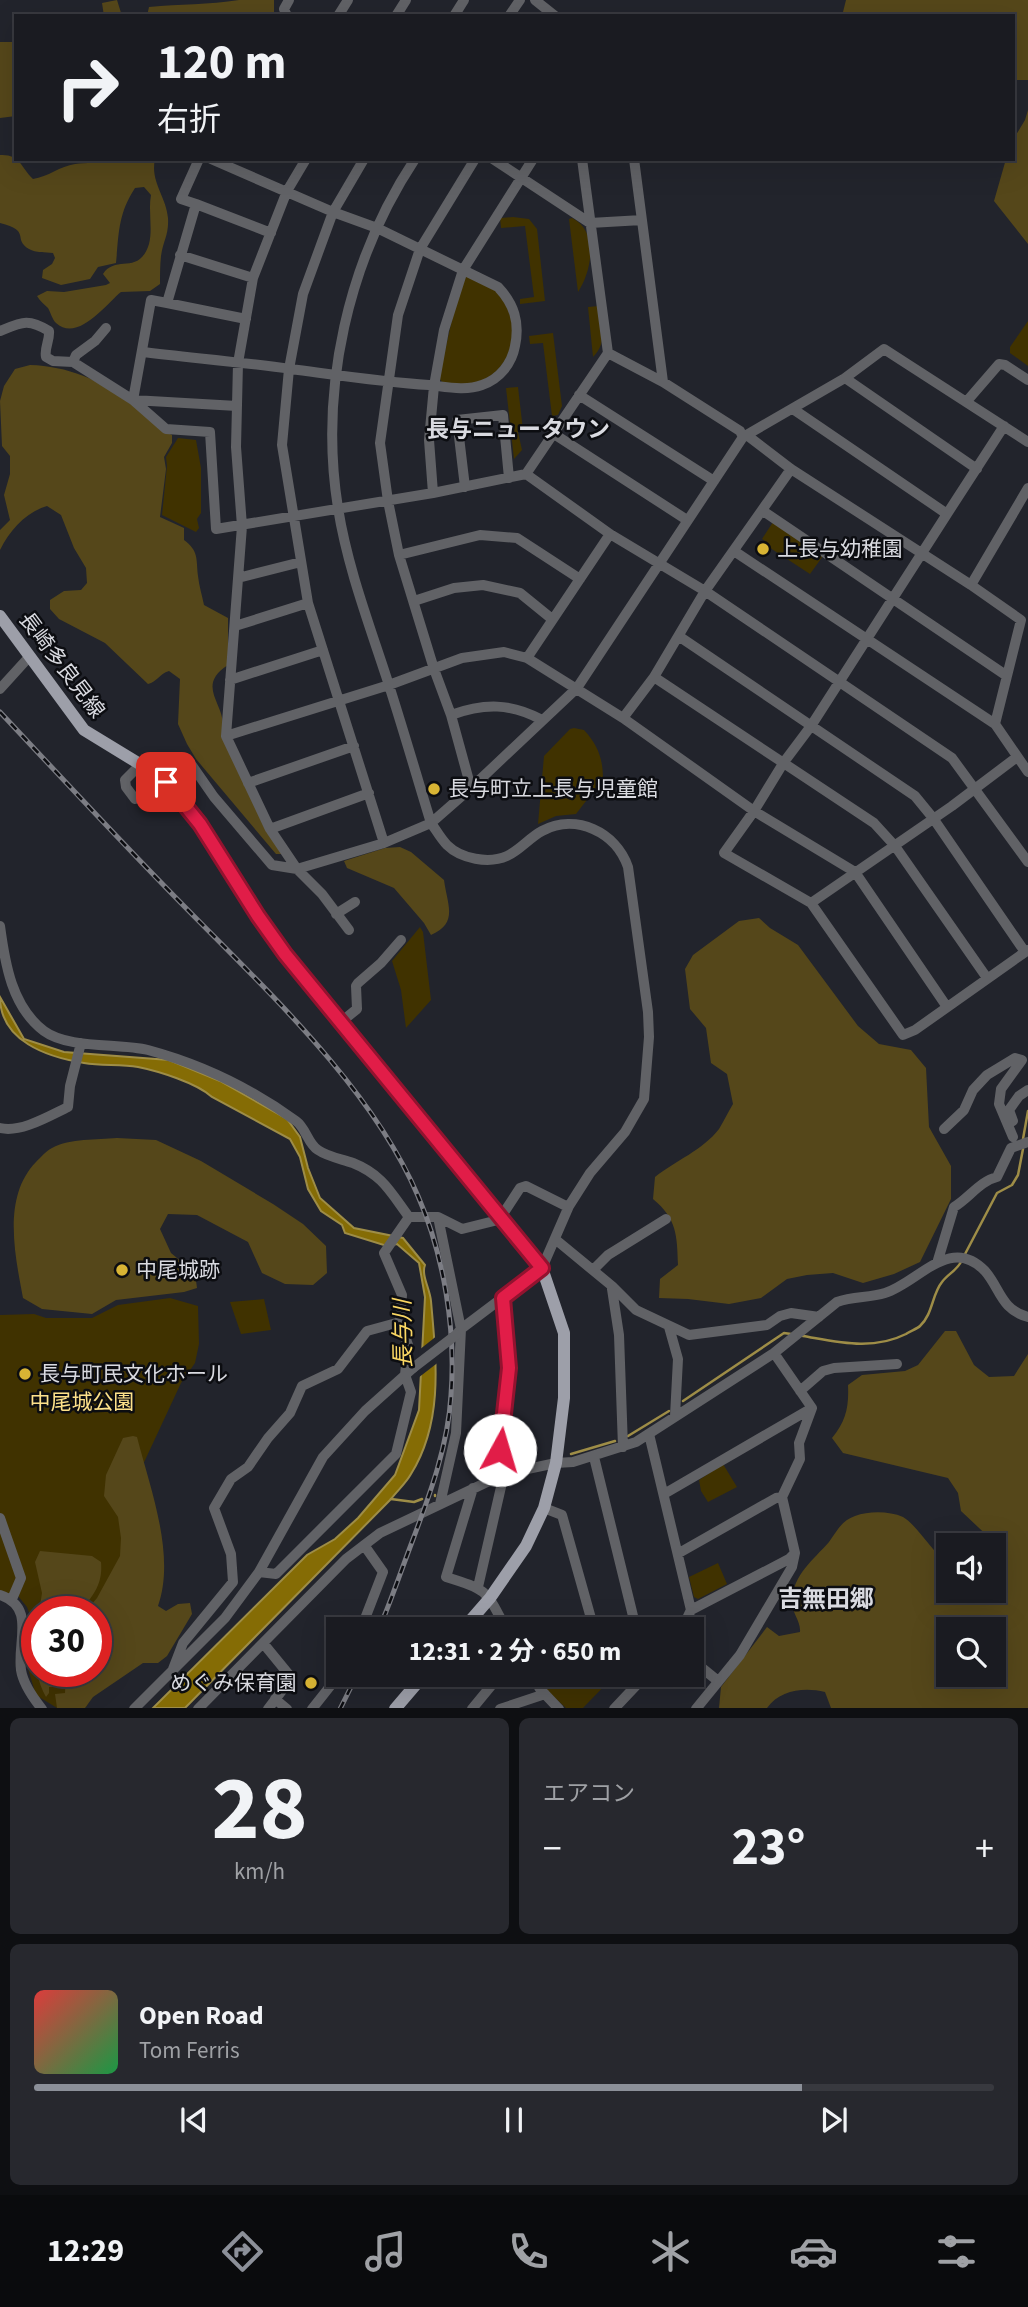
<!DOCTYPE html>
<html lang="ja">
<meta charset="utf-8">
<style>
:root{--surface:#1a1b21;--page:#27282e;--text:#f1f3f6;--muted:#9fa1a5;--line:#38393f;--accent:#8c9099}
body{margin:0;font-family:"Source Sans 3","Noto Sans JP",sans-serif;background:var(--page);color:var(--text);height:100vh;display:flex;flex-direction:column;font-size:26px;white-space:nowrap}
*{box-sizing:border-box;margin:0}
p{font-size:23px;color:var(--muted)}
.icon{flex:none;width:38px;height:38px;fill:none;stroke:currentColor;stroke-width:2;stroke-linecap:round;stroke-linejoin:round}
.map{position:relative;height:1708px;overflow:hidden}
.sheet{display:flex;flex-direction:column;gap:10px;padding:10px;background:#0e0f12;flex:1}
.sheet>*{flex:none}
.top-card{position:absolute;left:14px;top:14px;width:1001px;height:147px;border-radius:0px;box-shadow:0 7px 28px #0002,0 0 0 2px var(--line);background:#1a1b21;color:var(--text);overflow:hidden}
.fabs{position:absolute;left:936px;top:1533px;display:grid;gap:14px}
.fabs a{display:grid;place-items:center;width:70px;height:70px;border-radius:0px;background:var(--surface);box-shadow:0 7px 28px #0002,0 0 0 2px var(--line);font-size:35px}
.speed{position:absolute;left:21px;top:1596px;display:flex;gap:14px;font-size:35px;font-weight:700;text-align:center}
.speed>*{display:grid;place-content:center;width:91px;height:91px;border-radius:50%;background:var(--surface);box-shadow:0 7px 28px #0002,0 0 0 2px var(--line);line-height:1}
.speed .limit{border:10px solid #d22;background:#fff;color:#111}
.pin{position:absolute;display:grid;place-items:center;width:60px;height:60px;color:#fff;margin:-30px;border-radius:14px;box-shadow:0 4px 10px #0006}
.me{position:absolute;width:77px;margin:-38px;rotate:6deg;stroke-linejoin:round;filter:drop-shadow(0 0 5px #0008)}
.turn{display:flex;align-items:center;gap:24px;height:147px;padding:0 28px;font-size:32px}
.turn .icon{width:91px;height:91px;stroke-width:2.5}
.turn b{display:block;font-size:49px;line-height:60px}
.big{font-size:52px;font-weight:700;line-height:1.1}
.sheet .tile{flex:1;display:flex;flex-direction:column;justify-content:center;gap:10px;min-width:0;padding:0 24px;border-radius:10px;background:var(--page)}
.sheet .dial{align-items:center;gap:0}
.dial b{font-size:91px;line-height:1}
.song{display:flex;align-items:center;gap:21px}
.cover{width:84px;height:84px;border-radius:10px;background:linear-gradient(135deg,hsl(0 70% 55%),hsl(140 70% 35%))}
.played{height:7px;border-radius:4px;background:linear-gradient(90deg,var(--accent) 80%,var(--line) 80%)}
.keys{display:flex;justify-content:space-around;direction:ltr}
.heat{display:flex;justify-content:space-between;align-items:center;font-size:38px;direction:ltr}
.sheet .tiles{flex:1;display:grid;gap:10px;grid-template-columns:1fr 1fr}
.tile:last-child{grid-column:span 2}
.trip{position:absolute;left:326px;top:1617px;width:378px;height:70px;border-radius:0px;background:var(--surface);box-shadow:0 7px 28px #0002,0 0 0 2px var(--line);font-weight:700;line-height:70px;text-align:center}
.dock{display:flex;height:112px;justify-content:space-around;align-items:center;background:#0a0b0d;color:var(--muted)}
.dock .icon{width:49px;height:49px}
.dock .active{color:var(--accent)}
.dock b{font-size:32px;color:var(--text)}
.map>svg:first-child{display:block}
</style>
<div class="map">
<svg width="1028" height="1709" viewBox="0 0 1028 1709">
<rect width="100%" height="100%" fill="#22242c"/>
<path fill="#403200" d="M 513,217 L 529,219 L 537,229 L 545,301 L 520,304 L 520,299 L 534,297 L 525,226 L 501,228 L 500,218 Z
M 572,218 C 599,231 592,271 578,292 L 569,219 Z
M 466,276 C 482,282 502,289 510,307 C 523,337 505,378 471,384 C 462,385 452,383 443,383 L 439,378 L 455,306 Z
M 599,306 C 601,325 608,343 593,357 L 588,307 Z
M 1028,321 L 1028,366 L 1010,353 L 1010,347 Z
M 553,333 L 562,406 L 558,415 L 552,416 L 543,343 L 530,344 L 529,336 Z
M 518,387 L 523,430 L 518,432 L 522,450 L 514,459 L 506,388 Z
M 178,438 L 196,440 L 201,468 L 201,513 L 197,519 L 199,528 L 196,532 L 162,515 L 167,466 L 166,457 Z
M 773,522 L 823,556 L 810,574 L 764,544 L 765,541 L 762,539 Z
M 574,728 L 584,730 C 598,745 603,759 603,779 L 576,814 L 556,816 L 538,824 L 544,756 L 570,729 Z
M 420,927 L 423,932 L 431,1000 L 406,1028 L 401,990 L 392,961 Z
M 170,1298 L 198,1306 L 199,1344 L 195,1363 L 181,1383 L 140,1471 L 144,1504 L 96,1612 L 37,1612 L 37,1671 L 93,1671 L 87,1706 L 84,1708 L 57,1708 L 36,1695 L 25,1659 L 32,1621 L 27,1607 L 18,1596 L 0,1591 L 0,1315 L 34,1314 L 46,1318 L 92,1318 L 118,1305 Z
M 264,1299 L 271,1330 L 241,1334 L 230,1302 Z
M 723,1464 L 737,1487 L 708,1502 L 701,1491 L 699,1480 Z
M 718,1563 L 727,1584 L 698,1599 L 694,1597 L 689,1577 Z
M 536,1675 L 615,1675 L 582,1709 L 566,1708 L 540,1684 Z"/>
<path fill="#55471a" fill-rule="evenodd" d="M 117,0 L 122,16 L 104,16 L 102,3 Z
M 239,0 L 274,0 L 274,16 L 147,16 L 149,7 C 180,4 209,5 239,0 Z
M 846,0 L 1028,0 L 1028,80 L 1013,80 L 1013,16 L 842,16 Z
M 0,42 L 16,42 L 16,116 L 0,118 Z
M 1028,110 L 1028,244 L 994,201 L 1006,159 L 1013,159 L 1013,140 L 1025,120 Z
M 0,155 C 20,154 20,166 33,179 C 48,177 60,166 75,164 C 86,162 99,165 108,159 L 155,159 C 150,182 166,196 168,218 C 169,235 163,241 161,256 C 160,265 160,274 160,284 L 150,291 L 121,292 C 107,303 78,343 56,323 C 52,319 51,313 48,308 C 44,304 40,301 37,296 L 47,291 L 64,292 L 106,285 L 110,283 L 103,274 C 116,254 139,276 149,244 C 153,228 148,211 151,195 L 144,187 L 135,188 C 118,214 119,233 116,263 L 98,267 L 90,279 L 61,285 L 42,278 L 43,270 L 52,264 L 55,258 L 53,253 C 45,252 36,253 29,249 C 12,239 32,231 0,223 Z
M 30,365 C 67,366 101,380 130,403 C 145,414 154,428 172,435 L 172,443 L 164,457 L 166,469 L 160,517 L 184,528 L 184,540 C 199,551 196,559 198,576 C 199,586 202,595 204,605 L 228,618 L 228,665 C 197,685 222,701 223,724 L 284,854 L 276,854 L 196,759 L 187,744 L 178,724 L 180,679 L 169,671 C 159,674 157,682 148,684 L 105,643 L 59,619 L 50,609 L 50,600 L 64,591 L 81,590 L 87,583 L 86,568 L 74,548 L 61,515 L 47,506 C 26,512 10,530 0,550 L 0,530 L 10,520 L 4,495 L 10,474 L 10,456 L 2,446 L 0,401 L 4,386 L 15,369 Z
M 400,847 L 411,852 L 444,880 C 447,904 459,923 431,935 L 424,923 L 394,888 L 347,868 L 344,861 L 385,848 Z
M 759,918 L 770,928 L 798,945 L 858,1026 L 879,1044 L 911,1050 L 926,1068 L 929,1127 L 951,1166 L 951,1199 L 920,1262 L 894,1274 L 863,1283 L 833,1273 L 807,1275 L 787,1279 L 761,1298 L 729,1304 L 688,1299 L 659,1298 L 660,1279 L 678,1265 C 677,1235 677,1219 653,1199 L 655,1177 C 675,1161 703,1150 719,1129 C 724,1121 728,1112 733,1104 L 727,1074 L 711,1063 L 706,1028 L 690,1009 L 685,969 L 693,955 L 739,921 Z
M 117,1138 L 156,1140 L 201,1161 L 273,1204 L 303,1224 L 326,1246 L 327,1273 L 313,1285 L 285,1284 L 262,1273 L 248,1242 L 197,1215 L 168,1214 L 160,1229 L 171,1253 L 195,1273 L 197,1288 L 184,1292 L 116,1300 L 92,1314 L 42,1309 L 23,1298 C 15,1255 2,1197 36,1162 C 41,1157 46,1151 52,1148 C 70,1138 97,1140 117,1138 Z
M 945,1331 L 956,1331 L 974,1365 L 989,1377 L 1014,1376 L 1028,1354 L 1028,1708 L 831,1708 L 825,1692 C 804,1687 780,1690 767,1708 L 719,1708 L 721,1687 L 767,1627 L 779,1636 L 800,1632 C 801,1621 791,1612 792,1601 C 792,1576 814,1559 829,1542 C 837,1531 841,1521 855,1516 C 869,1511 889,1511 903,1517 C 917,1525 933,1553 948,1564 L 948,1591 L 994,1591 L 996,1544 L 961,1511 L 958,1493 L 948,1478 L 843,1453 L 832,1438 C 846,1421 849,1407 848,1385 L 862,1375 L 905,1371 L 918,1365 ZM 948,1629 L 994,1629 L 994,1675 L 948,1675 Z
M 133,1436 L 137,1437 C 150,1488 176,1555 158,1606 L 166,1611 L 178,1604 L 190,1603 L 192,1614 L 167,1656 L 158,1663 L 143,1663 L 93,1697 L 85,1708 L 57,1708 L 55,1694 L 65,1693 L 66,1671 L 96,1671 L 96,1612 L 85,1612 L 97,1598 L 120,1556 L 121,1538 L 118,1517 L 104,1496 L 106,1475 L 123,1438 Z
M 40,1551 L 92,1556 L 101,1562 C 103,1585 93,1595 80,1612 L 39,1612 L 42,1593 L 35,1562 Z
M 37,1626 L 37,1671 L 61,1671 L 60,1687 L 49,1687 L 49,1693 L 46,1697 C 34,1675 33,1651 37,1626 Z"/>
<path fill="#856c05" stroke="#9e8d47" stroke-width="2" d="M 0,997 L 24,1039 L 64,1052 L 169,1060 L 220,1081 L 287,1119 L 300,1137 L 308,1168 L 320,1198 L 354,1228 L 403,1238 L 425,1265 C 421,1275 430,1289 431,1301 C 436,1359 444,1421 411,1474 C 406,1483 397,1491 391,1499 L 185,1708 L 153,1708 L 307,1555 L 335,1539 L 358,1518 L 395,1475 L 419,1410 L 425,1297 L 419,1263 L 397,1244 L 387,1246 L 345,1233 L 342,1225 L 321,1211 L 308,1189 L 300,1157 L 290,1139 L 212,1097 C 197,1083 158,1071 138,1067 C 120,1064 102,1066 84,1063 C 47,1057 0,1041 0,997 Z"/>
<path fill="#22242c" d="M 438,1335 L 440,1361 L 418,1378 L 419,1350 Z"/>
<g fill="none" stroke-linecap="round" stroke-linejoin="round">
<path stroke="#9e8d47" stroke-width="2.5" d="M 1023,1139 L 1028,1111
M 964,1256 L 997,1193 L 1012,1185 L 1018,1175 L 1023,1149
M 803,1336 C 838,1342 872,1351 906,1334 C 910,1331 917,1329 920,1326 C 933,1314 932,1294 942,1282 C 948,1274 956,1271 961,1262
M 683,1401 L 784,1333 L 791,1334
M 628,1436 L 669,1411
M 571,1454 L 615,1441
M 435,1496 L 435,1495
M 391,1499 L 414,1502 L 422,1499"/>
<path stroke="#616266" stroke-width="10" d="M 535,0 L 555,16
M 287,16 L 284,9 L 289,0
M 338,16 L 348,0
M 396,16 L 406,0
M 454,16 L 464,0
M 509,16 L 520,0
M 199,159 L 181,199 L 196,204 L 167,303 L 151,300 L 133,400 L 166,429 L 210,432 L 216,529 L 433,493 L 526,474 L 608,353 L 582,159
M 306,159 L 287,191 L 253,278 L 238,363 L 236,447 L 242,526 L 226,736 L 270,829 L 297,869 L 384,843 L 431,823 L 471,788 L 577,688 L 743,437 L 845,378 L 884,349 L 1028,442
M 364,159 L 333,212 L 303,294 L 289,369 L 282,445 L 308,603 L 384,843
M 415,159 C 348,260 319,389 338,508 C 347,565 368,621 386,676 C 402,725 416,774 431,823 C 436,830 441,839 447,845 C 461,859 489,864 507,856 C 520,850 529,838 542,831 C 576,813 616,832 628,867 L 648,1012 L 649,1037 L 644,1099 L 625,1132 L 590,1173 L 569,1206 L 542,1268 L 461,1329 L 456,1335
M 493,159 L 590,223 L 642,220
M 634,159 L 663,382
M 196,204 L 271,233
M 180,255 L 253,278
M 167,303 L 246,319
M 0,331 C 22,322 28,318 49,331 C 50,340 44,348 46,357 L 53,361 L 73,362 L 133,400 L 237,406
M 142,352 C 192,358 242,362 291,369 C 337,375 383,382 429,385 C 447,387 466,391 482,385 C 500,379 512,363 515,346 C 520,322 514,304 498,287 L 377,228 L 333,212 L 211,159
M 608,353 L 663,382 L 740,431 L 743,437
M 73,362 L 76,355 L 95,341 L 106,328
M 845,378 L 977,469
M 579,395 L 714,481
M 967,401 L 999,364 L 1005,365 L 1028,380
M 793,409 L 947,514 L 1004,426
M 554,434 L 687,520
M 748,436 L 791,469 L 971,585 L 1021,620 L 995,724
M 526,474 L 610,534 L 705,591 L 952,758 L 1028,862
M 465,487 L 457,420 L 503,415 L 509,478
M 433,493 L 429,440 L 434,386 L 444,330 L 463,270 L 533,159
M 763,511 L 1007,676
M 947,514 L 811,726 L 784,762 L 754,811 L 724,853 L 811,903 L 903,1035 L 915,1030 L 1028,950
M 734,551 L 995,724 L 1028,772
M 399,555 L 480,535 L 517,538 L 580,579
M 238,578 L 301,562
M 971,585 L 1028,488
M 414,601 L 454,588 L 483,585 L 520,593 L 552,619
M 235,626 L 308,603
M 680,637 L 915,796 L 933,818 L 1025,952
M 527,658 L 610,534
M 654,677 L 874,823 L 895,846 L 987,978
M 230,680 L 323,650
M 0,689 L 29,657
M 451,715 C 484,703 511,703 542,720
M 623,718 L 654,677 L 705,591 L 791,469
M 226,736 L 389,685 L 462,658 L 504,652 L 527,658 L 623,718 L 754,811 L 855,872 L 947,1007
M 166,782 L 191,764 L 214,797 L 272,865 L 297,869 L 322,894 L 349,930
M 248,783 L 354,746
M 471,788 L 451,715 L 434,669 L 399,555 L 388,501 L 380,443 L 398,315 L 420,249 L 475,159
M 135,799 L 126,787 L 125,780 L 140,765
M 270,829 L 369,793
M 811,903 L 952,806 L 1017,757
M 336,914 L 355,902
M 0,926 C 5,964 12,1007 44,1031 C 68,1049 119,1043 148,1050 C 200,1064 252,1089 296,1121 C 306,1128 308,1144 318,1150 C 328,1157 342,1159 353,1163 C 383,1175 391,1193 409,1217
M 341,1022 L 357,1009 L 356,986 L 358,983 L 381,963 L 401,940
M 1013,1121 L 1009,1110 L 1019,1096 L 1028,1090
M 0,1128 C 21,1133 49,1116 68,1107 L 70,1086 L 81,1043
M 944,1129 L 964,1110 L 973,1090 L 987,1075 L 1015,1058 L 1022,1060 L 1001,1089 L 999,1104 L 1013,1137
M 409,1217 L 438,1217 L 462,1229 L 502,1219
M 438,1217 L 461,1329 L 456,1433 L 440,1504
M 501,1217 L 520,1188 L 526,1186 L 568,1207
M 555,1239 L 612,1286 L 636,1310 L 689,1335 L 767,1325 L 780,1316 L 791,1313 L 819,1317
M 938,1260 L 954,1207 C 969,1198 980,1181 997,1177 L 1011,1148 L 1028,1142
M 593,1270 L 608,1255 L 666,1219
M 612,1289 L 619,1335 L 623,1447
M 669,1327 L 678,1359 L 675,1416
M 800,1391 L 823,1371 L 834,1368 L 897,1364
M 649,1434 L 691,1610
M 594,1457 L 634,1620 L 649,1629
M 497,1478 L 509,1368 L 503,1298
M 473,1488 L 446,1577 C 488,1590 486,1590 506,1629
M 664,1494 L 812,1408 L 774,1353
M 782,1497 L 800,1459 L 799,1443 L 812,1408
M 544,1508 L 562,1515 L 594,1629
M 0,1518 L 21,1578 L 12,1599
M 679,1553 L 776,1498 L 782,1497 L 795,1553 L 789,1559 L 691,1610 L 682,1629
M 259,1572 L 276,1574 L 396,1454 L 411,1392 L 405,1375 L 408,1345 L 400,1322
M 478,1587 L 504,1474
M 0,1595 C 36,1607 17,1641 21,1670 C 23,1683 34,1699 42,1709
M 361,1629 L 383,1572 L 364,1545
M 600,1629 L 634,1620
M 263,1643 L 290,1676 L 290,1680 L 268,1709
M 691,1659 L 718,1681
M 173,1669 L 183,1643 L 233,1582 L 231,1554 L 214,1508 L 231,1479 L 248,1467 L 268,1438 L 290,1413 L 302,1386 L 338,1369 L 367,1331 L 400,1322 L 402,1295 L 384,1253 L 409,1217
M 532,1675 L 540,1689 L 559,1709
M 275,1699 L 287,1709
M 134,1709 L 225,1618 L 259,1572 L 323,1457 L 365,1411 L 413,1368
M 198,1709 L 346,1559 L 380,1533 L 504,1474 L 556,1463 L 573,1462 L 636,1442 L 774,1353 L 837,1302 C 853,1296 869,1298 885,1293 C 918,1283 950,1234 985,1271 C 1000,1288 1001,1310 1028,1317
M 312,1709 L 339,1675
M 472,1709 L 500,1675
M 500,1709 L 545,1694
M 614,1709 L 646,1675
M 696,1709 L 740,1655 L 792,1567 L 795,1553"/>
<path stroke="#9d9fa9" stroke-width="12" d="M 0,616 L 84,730 L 161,777 C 186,800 204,831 222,859 C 242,891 263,923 285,954 L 542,1268 L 564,1333 L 564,1398 L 556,1463 L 544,1508 L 526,1546 L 490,1598 L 463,1629
M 395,1709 L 424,1675"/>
<defs>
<path id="rail" d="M 0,712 C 60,776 120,841 181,903 C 263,987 372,1087 418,1196 C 444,1256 456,1329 451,1395 C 448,1446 430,1494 412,1542 C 401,1571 391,1601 379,1629
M 340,1709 L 357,1675"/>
</defs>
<use href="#rail" stroke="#7c7d84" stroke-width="5"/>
<use href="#rail" stroke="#0c0d11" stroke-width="2.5" stroke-dasharray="8" stroke-linecap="butt"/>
<path stroke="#616266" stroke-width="10" d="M 413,1368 L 456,1335"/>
</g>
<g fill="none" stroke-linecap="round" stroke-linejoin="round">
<defs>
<path id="route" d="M 166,782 L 200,824 L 258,916 L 285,954 L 542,1268 L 503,1298 L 509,1368 L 500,1450"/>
</defs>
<use href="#route" stroke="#92132f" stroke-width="18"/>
<use href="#route" stroke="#e11d48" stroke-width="12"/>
</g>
<g fill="#d8b434" stroke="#0c0d11" stroke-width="2.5">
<circle cx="763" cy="549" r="7"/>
<circle cx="434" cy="789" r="7"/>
<circle cx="122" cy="1270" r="7"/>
<circle cx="25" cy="1374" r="7"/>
<circle cx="311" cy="1683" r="7"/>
</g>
<g text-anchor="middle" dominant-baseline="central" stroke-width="5" stroke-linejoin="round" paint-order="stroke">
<g font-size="21" fill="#d9dae0" stroke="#0c0d11" text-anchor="start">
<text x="777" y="549">上長与幼稚園</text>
<text x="448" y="789">長与町立上長与児童館</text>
<text x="136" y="1270">中尾城跡</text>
<text x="39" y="1374">長与町民文化ホール</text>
<text x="297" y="1683" text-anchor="end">めぐみ保育園</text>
</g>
<g font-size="21" fill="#d9dae0" stroke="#0c0d11">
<text transform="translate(62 665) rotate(53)">長崎多良見線</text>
</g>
<g font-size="21" fill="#fde18a" stroke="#0c0d11">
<text x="82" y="1402">中尾城公園</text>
</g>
<g font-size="23" font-weight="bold" fill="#d9dae0" stroke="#0c0d11">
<text x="518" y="429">長与ニュータウン</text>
</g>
<g font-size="23" font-style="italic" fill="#fad763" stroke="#0c0d11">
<text transform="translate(403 1334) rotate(-91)">長与川</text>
</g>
<g font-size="24" font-weight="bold" fill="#d9dae0" stroke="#0c0d11">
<text x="826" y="1599">吉無田郷</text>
</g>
</g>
</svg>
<div class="fabs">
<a><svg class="icon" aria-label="sound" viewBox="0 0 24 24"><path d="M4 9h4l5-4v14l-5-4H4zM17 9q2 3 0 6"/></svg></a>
<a><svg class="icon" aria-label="search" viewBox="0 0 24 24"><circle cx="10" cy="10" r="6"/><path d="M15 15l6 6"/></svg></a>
</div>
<div class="speed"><div class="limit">30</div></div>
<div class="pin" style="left:166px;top:782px;background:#d93025"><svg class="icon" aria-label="arrive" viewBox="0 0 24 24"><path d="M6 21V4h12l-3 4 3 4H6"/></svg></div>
<svg class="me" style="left:500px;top:1450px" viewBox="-20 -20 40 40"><circle r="19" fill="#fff"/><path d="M0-13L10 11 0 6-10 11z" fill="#e11d48"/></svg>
<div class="trip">12:31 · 2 分 · 650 m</div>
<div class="top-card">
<div class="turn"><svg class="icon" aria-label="right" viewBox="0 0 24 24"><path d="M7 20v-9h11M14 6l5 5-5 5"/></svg><div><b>120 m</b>右折</div></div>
</div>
</div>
<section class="sheet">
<div class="tiles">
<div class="tile dial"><b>28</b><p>km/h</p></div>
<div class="tile"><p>エアコン</p>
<div class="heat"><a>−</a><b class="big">23°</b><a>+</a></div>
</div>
<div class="tile">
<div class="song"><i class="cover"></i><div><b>Open Road</b><p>Tom Ferris</p></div></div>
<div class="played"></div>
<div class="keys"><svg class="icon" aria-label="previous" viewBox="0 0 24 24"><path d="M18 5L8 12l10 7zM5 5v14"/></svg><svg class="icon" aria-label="pause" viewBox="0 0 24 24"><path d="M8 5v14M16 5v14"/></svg><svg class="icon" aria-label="next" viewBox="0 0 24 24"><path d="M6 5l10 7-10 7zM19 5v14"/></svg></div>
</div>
</div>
</section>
<nav class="dock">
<b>12:29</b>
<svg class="icon active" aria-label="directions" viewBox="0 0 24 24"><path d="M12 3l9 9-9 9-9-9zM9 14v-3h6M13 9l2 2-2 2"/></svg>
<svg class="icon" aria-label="music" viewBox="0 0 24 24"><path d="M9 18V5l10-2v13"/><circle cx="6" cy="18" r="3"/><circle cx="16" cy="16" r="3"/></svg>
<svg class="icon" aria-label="phone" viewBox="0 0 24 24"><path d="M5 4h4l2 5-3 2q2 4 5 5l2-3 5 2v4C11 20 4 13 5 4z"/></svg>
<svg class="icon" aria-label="climate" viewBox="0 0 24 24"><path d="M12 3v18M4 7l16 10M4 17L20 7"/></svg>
<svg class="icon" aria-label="car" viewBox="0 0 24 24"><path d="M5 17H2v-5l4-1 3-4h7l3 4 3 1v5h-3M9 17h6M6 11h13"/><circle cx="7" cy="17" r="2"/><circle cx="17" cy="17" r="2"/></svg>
<svg class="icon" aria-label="filters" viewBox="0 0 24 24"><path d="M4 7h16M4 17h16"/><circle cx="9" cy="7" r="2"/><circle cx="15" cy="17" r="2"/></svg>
</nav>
